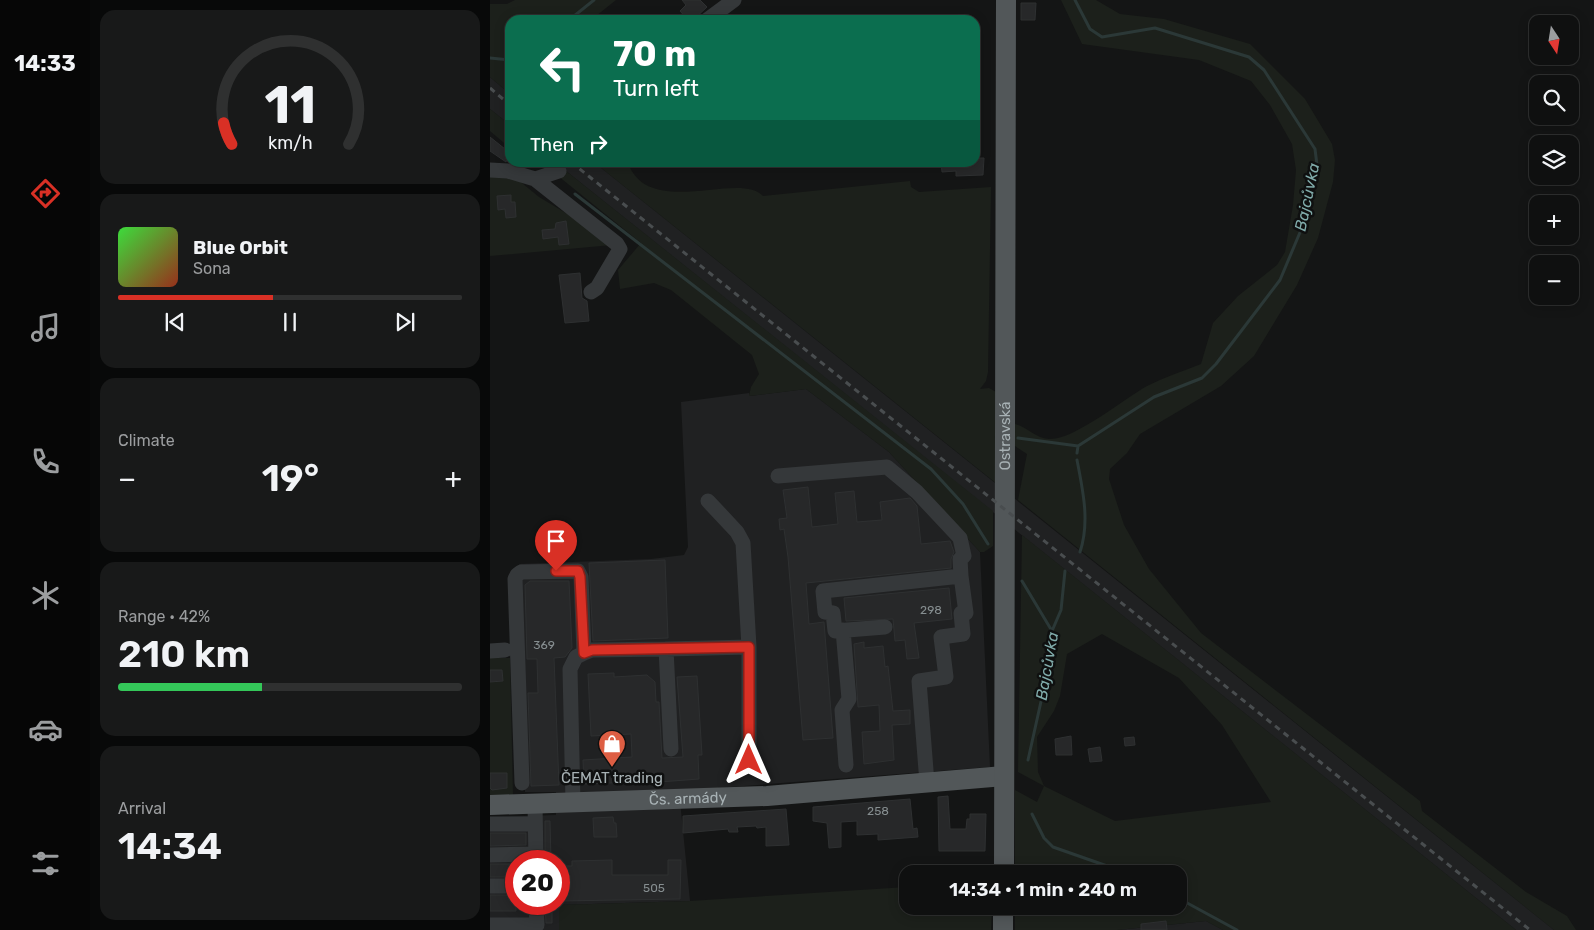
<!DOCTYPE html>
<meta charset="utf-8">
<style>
:root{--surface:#0f1010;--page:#181919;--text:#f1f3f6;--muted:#9b9d9f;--line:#2f3030;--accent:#d93025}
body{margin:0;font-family:Rubik,sans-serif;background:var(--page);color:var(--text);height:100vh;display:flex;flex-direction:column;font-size:19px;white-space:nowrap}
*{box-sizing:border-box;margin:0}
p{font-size:16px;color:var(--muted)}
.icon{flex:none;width:28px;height:28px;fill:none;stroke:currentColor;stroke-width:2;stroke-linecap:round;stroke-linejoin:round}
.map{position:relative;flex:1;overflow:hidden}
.details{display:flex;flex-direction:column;gap:10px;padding:10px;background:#080909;width:400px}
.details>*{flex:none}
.hud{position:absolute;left:15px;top:15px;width:475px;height:152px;border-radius:15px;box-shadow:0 2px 12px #0003,0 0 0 1px var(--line);background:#0b6e4f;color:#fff;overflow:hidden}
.needle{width:32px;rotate:168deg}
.tools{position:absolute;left:1039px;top:15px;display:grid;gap:10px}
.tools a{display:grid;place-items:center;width:50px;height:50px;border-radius:10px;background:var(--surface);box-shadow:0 2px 12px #0003,0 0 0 1px var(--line);font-size:25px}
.speed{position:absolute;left:15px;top:850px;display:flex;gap:10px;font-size:25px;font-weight:700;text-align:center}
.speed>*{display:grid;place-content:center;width:65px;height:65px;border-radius:50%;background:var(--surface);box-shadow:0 2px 12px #0003,0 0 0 1px var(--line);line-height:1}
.speed .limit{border:8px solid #d22;background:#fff;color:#111}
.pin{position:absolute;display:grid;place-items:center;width:42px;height:42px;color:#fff;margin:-51px -21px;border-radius:50% 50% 50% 0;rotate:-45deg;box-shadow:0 0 5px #0007}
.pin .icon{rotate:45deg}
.me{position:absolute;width:55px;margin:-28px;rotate:0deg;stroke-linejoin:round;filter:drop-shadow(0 0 4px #0008)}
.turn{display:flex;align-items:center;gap:18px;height:105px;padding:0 25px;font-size:22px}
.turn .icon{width:65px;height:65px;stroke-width:2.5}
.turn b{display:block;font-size:35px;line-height:42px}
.then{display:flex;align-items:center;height:48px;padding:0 25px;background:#0003;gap:10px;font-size:19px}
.big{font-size:38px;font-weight:600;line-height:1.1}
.details .tile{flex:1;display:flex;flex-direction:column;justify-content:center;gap:8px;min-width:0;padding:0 18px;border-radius:15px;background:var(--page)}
.details .dial{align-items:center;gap:0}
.dial svg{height:130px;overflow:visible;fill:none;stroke:var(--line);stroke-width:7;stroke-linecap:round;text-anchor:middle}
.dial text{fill:var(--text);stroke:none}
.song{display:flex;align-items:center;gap:15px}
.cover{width:60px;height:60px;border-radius:8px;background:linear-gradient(135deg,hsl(120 70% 55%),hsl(10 70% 35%))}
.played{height:5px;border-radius:2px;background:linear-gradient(90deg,var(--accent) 45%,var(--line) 45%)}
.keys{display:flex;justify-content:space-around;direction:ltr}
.heat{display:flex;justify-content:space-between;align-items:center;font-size:28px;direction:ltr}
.charge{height:8px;border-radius:4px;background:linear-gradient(90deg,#34c759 42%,var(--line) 0)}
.trip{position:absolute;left:409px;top:865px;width:288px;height:50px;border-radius:15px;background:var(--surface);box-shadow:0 2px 12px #0003,0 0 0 1px var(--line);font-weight:600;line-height:50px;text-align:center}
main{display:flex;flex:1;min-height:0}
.menu{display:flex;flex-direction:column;width:90px;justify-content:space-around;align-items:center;background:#060606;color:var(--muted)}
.menu .icon{width:35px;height:35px}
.menu .active{color:var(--accent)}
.menu b{font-size:22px;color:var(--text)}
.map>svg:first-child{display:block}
</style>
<main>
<nav class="menu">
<b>14:33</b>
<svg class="icon active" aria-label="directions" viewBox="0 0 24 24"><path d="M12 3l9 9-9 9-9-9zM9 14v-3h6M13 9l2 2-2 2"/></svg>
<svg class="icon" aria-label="music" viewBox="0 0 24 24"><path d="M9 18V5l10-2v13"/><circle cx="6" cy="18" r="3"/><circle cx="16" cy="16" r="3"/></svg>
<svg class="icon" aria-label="phone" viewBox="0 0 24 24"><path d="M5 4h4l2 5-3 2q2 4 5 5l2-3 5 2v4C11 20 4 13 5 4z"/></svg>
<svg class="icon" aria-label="climate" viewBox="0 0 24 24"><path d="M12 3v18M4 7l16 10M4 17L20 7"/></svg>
<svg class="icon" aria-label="car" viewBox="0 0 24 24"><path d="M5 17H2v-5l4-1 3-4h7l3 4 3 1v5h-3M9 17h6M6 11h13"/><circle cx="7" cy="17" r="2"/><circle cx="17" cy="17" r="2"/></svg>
<svg class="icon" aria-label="filters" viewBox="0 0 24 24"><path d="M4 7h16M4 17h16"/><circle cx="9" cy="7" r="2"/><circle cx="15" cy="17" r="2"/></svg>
</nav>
<section class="details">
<div class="tile dial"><svg viewBox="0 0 100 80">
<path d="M14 69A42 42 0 1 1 86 69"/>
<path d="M14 69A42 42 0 0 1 9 56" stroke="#d93025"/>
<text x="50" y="56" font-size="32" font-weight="700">11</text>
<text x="50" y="72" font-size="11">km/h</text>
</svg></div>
<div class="tile">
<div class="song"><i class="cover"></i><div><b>Blue Orbit</b><p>Sona</p></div></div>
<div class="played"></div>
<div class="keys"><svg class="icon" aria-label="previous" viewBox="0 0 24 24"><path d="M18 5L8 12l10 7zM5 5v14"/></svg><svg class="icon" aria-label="pause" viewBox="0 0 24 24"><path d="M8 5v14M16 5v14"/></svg><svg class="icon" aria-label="next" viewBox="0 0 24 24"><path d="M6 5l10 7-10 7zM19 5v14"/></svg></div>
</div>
<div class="tile"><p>Climate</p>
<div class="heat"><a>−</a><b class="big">19°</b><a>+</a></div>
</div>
<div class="tile"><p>Range · 42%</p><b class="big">210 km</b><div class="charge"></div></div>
<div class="tile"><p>Arrival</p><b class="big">14:34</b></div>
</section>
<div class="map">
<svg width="1104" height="930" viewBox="0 0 1104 930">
<rect width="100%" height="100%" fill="#141515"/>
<path fill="#202122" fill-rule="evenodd" d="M 0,77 L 20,94 L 20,125 L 0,109 Z
M 66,163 L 105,163 L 1064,930 L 1026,930 Z
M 316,389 L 399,452 L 490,552 L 500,767 L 189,791 L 200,901 L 70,905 L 69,930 L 0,930 L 0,817 L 66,815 L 66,792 L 35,792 L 29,564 L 161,559 L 194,555 L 198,547 L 191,402 L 259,393 L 260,396 ZM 26,861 L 69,861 L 69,904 L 26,904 Z
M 716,921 L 733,930 L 627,930 Z"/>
<path fill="#1c201b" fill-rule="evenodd" d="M 25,0 L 126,0 L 101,20 L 20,20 L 20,94 L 0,77 L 0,4 L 17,4 Z
M 571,0 L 606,0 L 630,14 L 674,19 L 760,44 L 815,99 L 842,144 L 845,160 L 843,182 L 828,238 L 807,285 L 764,356 L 731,386 L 650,434 L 637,453 L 620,469 L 619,479 L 634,525 L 659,569 L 711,633 L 930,801 L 932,811 L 1036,892 L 1077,916 L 1086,930 L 1064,930 L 528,500 L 537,454 L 525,446 L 525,424 C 537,427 545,438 559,439 C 583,441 635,398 657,386 C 675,377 693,371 711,364 L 723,323 L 748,296 L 787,265 L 795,252 L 803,205 L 806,170 L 802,144 L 780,105 L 761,81 L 709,60 L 592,44 Z
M 0,109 L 20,125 L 20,148 L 0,131 Z
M 52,163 L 66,163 L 503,511 L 503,546 L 494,552 L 490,552 L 399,452 L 316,389 L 259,396 L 261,387 L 269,374 L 262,355 L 181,290 L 164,283 L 130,289 L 128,270 L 151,243 Z
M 105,163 L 138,163 C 159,220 250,170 273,196 L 420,181 L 421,187 L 429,192 L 501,187 L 498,372 L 496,381 L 490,389 L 499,388 L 506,392 L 507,484 Z
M 0,176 L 27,179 L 49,197 L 101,228 L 122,245 L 0,256 Z
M 532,535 L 1026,930 L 733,930 L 716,921 L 627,930 L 525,930 L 525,906 L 688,906 L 688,874 L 525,874 L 525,790 L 547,802 L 554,786 L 528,772 ZM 612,634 L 689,678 L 732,725 L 781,802 L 625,821 L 554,786 L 548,772 L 547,737 L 564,711 L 570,696 L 577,654 Z
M 0,658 L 20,658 L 23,795 L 0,795 Z
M 417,887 L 418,906 L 502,906 L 501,930 L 69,930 L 69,905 L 200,901 Z"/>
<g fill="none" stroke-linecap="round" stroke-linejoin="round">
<path stroke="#2b3837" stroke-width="3" d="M 585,0 L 600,29 L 612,37 L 665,28 L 759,57 L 774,70 L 825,149 L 827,165 L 811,230 L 790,280 L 726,364 L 712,378 L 664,397 L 588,446 L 587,453
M 79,20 L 104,0
M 0,58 L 20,60
M 85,194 L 441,469 L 473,504 L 498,544
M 528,438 L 588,446
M 587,460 C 593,491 600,522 590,552
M 532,581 L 562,631
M 538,760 L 558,670 L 562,631 L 571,610 L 575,571
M 542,814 L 554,838 L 563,847 L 640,874
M 688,898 L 747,930"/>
</g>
<path fill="#272829" stroke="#2e3031" d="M 192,0 L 210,0 L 217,7 L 203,20 L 198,20 L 190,11 L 196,5 Z
M 531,3 L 546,3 L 545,20 L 531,20 Z
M 0,137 L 20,153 L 16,162 L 0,151 Z
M 485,158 L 494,158 L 493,175 L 466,176 L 466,171 L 452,172 L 451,162 L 485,162 Z
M 21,195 L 21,202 L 25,202 L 26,217 L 16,218 L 15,209 L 8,210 L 7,196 Z
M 76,221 L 79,244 L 69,245 L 68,237 L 53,239 L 52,230 L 65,229 L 66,223 Z
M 90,273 L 92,298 L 97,301 L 99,321 L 75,323 L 69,275 Z
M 318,487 L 322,527 L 348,524 L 345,493 L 364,491 L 367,522 L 392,520 L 390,502 L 420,498 L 427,506 L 431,544 L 460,541 L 464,552 L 461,559 L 461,568 L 316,583 L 319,624 L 334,622 L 343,738 L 313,740 L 298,557 L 294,529 L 290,530 L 289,519 L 297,518 L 293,490 Z
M 175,560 L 178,638 L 103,641 L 99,563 Z
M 40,581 L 79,581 L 82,648 L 75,657 L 64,658 L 69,785 L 41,786 L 38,693 L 48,693 L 47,659 L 37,659 L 35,585 Z
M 459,588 L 462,619 L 424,623 L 429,658 L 417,659 L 415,640 L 405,641 L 403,619 L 356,621 L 354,598 Z
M 374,642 L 374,648 L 393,646 L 395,667 L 398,666 L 403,711 L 420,710 L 420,724 L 402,725 L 404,760 L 374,764 L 372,732 L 390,731 L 389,705 L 368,707 L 364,644 Z
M 0,670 L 12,670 L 13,681 L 0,682 Z
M 124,673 L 124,677 L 157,675 L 165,682 L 166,702 L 169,702 L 172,758 L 193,757 L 187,677 L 207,676 L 212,755 L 208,755 L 209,779 L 143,784 L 143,782 L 94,784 L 93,760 L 142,757 L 141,734 L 101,736 L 98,674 Z
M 581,736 L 582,755 L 566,755 L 565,739 Z
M 644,737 L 645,745 L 635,746 L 634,738 Z
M 610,747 L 612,761 L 600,762 L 598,749 Z
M 0,773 L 17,773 L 17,788 L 2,790 L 0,788 Z
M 458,796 L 460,829 L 476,829 L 477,819 L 480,819 L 480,814 L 496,814 L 495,851 L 449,851 L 448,797 Z
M 420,799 L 423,829 L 427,828 L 428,837 L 388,840 L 388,834 L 367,835 L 367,821 L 351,822 L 351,847 L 339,848 L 337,823 L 323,821 L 323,807 Z
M 296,809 L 299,845 L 276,846 L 276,827 L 267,828 L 266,826 L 247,827 L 248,832 L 239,832 L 238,829 L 193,833 L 193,816 Z
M 123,817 L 124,823 L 126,823 L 127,837 L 104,837 L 103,818 Z
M 55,821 L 60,821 L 61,861 L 55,861 Z
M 0,833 L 36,833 L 36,845 L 0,846 Z
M 122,860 L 122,875 L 178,875 L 178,860 L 191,860 L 190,899 L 69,901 L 69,866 L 82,866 L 82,861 Z
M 0,864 L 26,864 L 26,877 L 0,877 Z
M 0,895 L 26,895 L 26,911 L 0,911 Z
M 55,904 L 62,904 L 62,923 L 56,923 Z
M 676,921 L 677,930 L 651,930 L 651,924 Z"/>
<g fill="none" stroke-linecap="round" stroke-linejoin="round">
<path stroke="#35383a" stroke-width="15" d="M 217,20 L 244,0
M 0,170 L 18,171 L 45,179 L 69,171
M 45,179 L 127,244 L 130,249 L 107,288 L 101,292
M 288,476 L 397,467 L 427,492 L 470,538 L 474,556 L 470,559 L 471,576
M 218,501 L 247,532 L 253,543 L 259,647
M 395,627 L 345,631 L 343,613 L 335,612 L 333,591 L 471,576 L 476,613 L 471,613 L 473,634 L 451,637 L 456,677 L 429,681 L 437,783
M 353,630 L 359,699 L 352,710 L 356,765
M 176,649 L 259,647 L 259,760
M 0,651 L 15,650
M 94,653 L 102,650 L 176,649 L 181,749
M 32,783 L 25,579 L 27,575 L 31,572 L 88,571 L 91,577 L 94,653 L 86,657 L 80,669 L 83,803
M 45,804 L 46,861
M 0,824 L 45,824
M 0,855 L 45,854
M 0,886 L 26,886
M 0,925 L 47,925 L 46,904"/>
<g stroke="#525759" stroke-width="20">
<path id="s1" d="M 0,805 L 277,796 L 514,776"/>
<path id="s2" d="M 514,874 L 516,0"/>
<path d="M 513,930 L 513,906"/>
</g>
<path stroke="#494d4f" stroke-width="3" stroke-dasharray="6 5" stroke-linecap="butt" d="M 0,88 L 20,105
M 81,162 L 1040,930"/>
</g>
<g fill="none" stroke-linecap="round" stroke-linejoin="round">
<defs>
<path id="route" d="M 66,571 L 88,571 L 90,577 L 94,653 L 102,650 L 259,647 L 259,760"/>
</defs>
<use href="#route" stroke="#8d1f18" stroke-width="12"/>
<use href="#route" stroke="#d93025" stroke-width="9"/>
</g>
<defs>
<symbol id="shop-pin" viewBox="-11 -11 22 30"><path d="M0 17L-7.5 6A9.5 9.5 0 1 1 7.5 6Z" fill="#de5e43" stroke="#0f1010"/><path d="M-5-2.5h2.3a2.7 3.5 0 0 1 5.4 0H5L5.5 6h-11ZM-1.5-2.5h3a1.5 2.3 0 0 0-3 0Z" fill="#fff"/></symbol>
</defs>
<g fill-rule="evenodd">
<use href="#shop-pin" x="106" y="728" width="32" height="43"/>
</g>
<g text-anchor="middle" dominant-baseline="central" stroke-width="5" stroke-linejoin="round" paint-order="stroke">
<g font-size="12" fill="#868e90">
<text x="441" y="610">298</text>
<text x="54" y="645">369</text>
<text x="388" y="811">258</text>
<text x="164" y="888">505</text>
</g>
<g font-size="15" fill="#a7b1b4" stroke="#0f1010">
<text stroke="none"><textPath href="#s2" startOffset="438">Ostravská</textPath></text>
<text stroke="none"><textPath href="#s1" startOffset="198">Čs. armády</textPath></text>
</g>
<g font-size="15" fill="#a7b1b4" stroke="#0f1010">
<text x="122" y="778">ČEMAT trading</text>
</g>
<g font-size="16" font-style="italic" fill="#81acab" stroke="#0f1010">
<text transform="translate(817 197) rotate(-78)">Bajcůvka</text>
<text transform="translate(557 666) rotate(-80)">Bajcůvka</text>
</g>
</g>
</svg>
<div class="tools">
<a><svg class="needle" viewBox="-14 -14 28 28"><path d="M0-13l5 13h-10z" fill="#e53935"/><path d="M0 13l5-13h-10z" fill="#9b9d9f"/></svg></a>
<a><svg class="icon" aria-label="search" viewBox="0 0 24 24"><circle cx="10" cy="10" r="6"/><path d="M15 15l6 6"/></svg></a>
<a><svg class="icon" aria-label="layers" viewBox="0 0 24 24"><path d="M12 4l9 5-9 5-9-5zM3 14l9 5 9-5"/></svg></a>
<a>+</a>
<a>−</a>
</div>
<div class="speed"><div class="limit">20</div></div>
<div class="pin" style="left:66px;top:571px;background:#d93025"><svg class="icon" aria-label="arrive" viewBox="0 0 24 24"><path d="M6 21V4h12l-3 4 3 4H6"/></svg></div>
<svg class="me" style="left:259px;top:760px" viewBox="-20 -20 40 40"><path d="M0-17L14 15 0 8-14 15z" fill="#d93025" stroke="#fff" stroke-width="4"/></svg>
<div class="trip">14:34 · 1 min · 240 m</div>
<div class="hud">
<div class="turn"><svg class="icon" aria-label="left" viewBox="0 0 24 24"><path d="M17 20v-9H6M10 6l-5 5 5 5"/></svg><div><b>70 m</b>Turn left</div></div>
<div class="then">Then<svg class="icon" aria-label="right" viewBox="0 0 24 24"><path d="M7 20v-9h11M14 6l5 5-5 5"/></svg></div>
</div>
</div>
</main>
